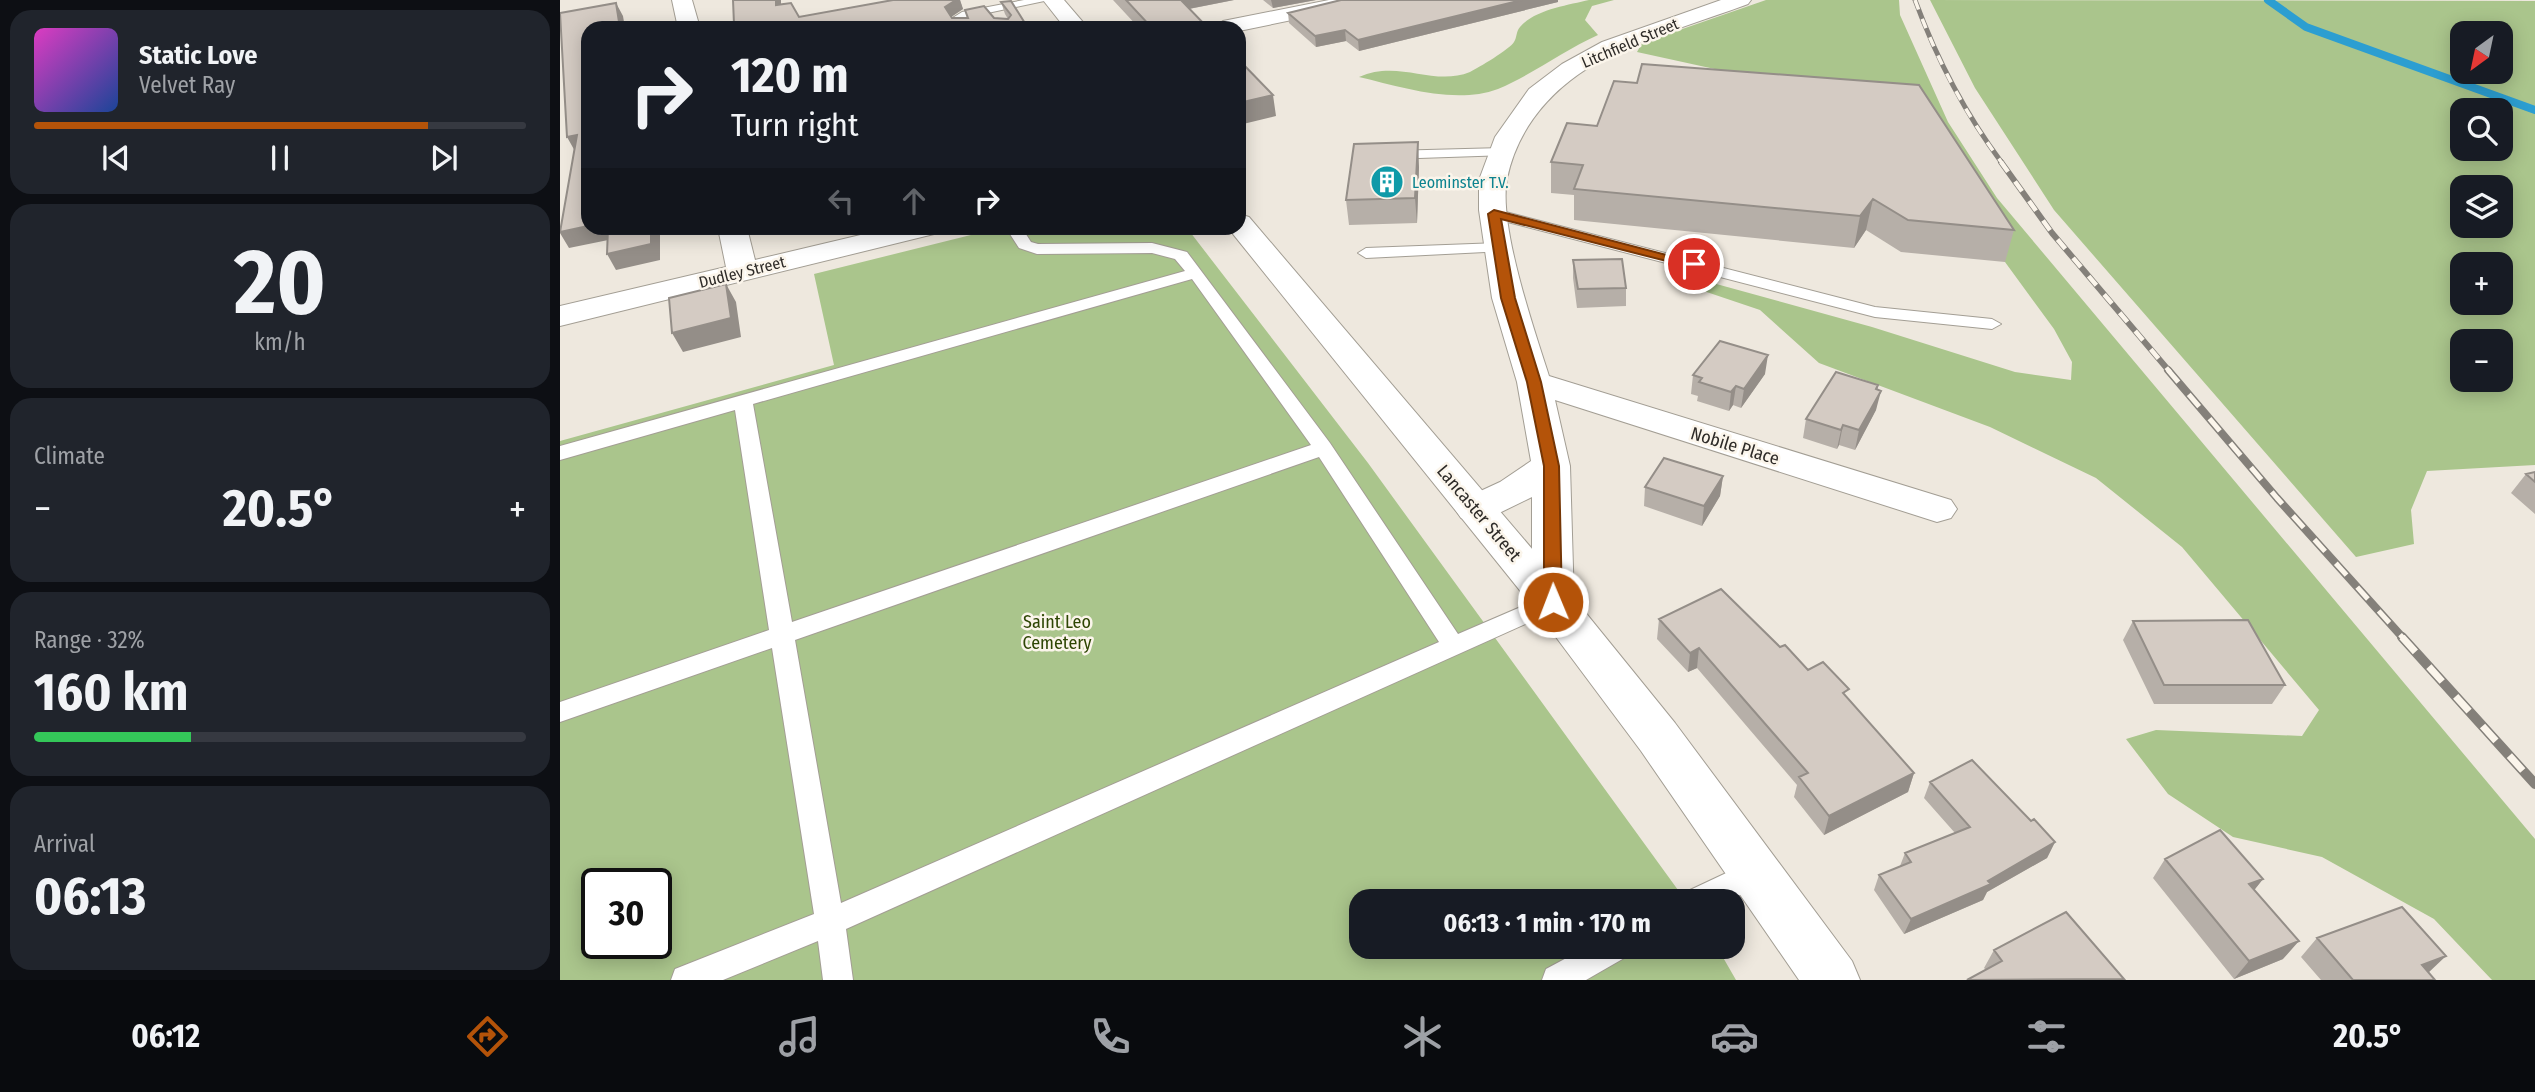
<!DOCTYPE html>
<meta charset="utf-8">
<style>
:root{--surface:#171b24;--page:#20242c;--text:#f1f3f6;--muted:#9ea1a6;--line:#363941;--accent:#b45309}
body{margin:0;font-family:"Fira Sans Condensed",sans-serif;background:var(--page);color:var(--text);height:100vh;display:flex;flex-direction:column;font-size:26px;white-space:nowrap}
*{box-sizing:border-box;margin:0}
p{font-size:23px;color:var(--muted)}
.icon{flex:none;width:38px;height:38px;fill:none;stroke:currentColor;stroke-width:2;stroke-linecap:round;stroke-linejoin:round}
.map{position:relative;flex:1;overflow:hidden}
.sheet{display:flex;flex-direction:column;gap:10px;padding:10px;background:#0d0f14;width:560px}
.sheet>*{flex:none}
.hud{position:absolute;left:21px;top:21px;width:665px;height:214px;border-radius:21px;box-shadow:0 4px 18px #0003;background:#171b24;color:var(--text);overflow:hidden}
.needle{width:46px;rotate:213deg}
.buttons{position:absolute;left:1890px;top:21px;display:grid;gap:14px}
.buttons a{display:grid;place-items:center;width:63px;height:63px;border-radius:14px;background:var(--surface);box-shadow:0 4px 18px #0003;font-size:35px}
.speed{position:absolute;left:21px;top:868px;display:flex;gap:14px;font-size:35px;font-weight:700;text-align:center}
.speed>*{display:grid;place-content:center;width:91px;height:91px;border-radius:50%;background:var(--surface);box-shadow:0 4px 18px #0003;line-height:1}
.speed .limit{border:4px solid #111;border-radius:10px;background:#fff;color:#111}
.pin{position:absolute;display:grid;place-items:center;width:60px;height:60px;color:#fff;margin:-30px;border:4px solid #fff;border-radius:50%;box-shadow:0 2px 7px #0007}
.me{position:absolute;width:77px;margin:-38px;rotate:359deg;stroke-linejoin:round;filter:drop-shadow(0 0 5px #0008)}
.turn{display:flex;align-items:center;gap:24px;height:147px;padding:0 35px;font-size:32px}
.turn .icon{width:91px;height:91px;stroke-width:2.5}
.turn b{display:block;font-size:49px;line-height:60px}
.lanes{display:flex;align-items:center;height:66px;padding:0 35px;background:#0003;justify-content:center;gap:35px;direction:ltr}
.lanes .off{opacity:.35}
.big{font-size:52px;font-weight:700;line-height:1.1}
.sheet .card{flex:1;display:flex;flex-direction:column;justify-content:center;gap:10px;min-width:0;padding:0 24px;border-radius:21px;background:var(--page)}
.sheet .dial{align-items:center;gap:0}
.dial b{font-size:91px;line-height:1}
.song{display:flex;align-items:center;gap:21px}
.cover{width:84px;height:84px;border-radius:10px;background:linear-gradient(135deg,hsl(310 70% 55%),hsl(220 70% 35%))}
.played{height:7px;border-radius:4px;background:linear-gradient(90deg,var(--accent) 80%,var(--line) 80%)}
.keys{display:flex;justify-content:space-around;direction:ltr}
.heat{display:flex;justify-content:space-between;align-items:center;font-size:38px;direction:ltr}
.charge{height:10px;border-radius:5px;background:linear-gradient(90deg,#34c759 32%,var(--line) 0)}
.trip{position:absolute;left:789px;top:889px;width:396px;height:70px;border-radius:21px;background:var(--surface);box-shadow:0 4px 18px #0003;font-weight:700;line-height:70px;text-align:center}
.dock{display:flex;height:112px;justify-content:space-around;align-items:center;background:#090b0e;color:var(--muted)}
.dock .icon{width:49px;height:49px}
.dock .current{color:var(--accent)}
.dock b{font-size:32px;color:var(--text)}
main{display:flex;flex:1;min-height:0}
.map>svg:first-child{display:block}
</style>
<main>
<section class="sheet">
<div class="card">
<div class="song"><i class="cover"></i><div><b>Static Love</b><p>Velvet Ray</p></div></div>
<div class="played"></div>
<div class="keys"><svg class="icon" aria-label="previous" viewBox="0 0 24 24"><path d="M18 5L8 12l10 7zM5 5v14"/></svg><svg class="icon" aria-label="pause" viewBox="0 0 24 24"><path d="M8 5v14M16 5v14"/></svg><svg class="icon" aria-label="next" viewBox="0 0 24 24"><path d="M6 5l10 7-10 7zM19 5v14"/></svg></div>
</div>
<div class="card dial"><b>20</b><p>km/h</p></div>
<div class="card"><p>Climate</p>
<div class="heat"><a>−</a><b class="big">20.5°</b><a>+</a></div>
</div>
<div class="card"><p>Range · 32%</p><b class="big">160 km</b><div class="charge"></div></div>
<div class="card"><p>Arrival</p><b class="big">06:13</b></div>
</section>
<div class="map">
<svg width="1975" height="980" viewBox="0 0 1975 980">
<rect width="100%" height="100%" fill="#eee8de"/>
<path fill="#aac58c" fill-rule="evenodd" d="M 1029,0 L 1054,0 L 1032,6 L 1025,20 L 1038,35 C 1004,50 972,75 938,89 C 895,105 842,87 799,77 C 839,59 873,87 910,72 C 918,68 950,49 954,42 C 957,38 956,31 960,27 C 974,10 1008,5 1029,0 Z
M 1206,0 L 1339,0 L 1340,15 L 1388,122 L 1437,198 L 1975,839 L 1975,980 L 1932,980 L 1874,919 L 1762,857 L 1673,837 L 1608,794 L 1566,739 L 1596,730 L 1742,736 L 1759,710 L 1622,547 L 1536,478 L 1430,427 L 1259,363 L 1200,310 L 1111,280 L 1120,274 L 1312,327 L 1455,372 L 1511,380 L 1512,362 L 1494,329 L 1445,262 L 1214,82 L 1077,52 L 1082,43 Z
M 1370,0 L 1975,1 L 1975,465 L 1867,471 L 1851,510 L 1854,544 L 1796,557 L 1494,210 L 1415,88 ZM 1902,33 L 1941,33 L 1941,72 L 1902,72 ZM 1941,110 L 1941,149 L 1902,149 L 1902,110 ZM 1902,187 L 1941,187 L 1941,226 L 1902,226 ZM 1902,264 L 1941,264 L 1941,303 L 1902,303 ZM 1902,341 L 1941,341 L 1941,380 L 1902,380 Z
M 439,228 L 627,228 L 808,463 L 1126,901 L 802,901 L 802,947 L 1157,947 L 1176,980 L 0,980 L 0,441 L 274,365 L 254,274 ZM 37,884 L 96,884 L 96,943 L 37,943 Z"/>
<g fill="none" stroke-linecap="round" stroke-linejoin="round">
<path stroke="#2c9ed1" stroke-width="8" d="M 1708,0 L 1746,27 L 1975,110"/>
<defs>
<path id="lane" d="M 464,0 L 489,0 L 409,17 L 404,20 L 410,28 L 398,28 L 391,19 L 402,12 Z
M 513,20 L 517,21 L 517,27 L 482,28 Z
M 943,148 L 950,152 L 948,155 L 829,159 L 822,155 L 829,151 Z
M 934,209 L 1315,307 L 1432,319 L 1441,324 L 1432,329 L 1315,317 L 928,217 L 928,211 Z
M 446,228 L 462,228 L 471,242 L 478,244 L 592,243 L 627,252 L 770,443 L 898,634 L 993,593 L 1001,596 L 1005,602 L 1001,608 L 286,929 L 293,980 L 263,980 L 258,941 L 163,980 L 111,980 L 115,969 L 254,914 L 212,648 L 0,722 L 0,702 L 209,630 L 175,410 L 0,460 L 0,446 L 625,271 L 615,259 L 592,253 L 477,254 L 459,248 ZM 632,279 L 751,445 L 232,622 L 193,404 ZM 759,457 L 879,642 L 281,903 L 235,640 Z
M 939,243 L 945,245 L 945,251 L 806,258 L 798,253 L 806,248 Z
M 1196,859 L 1206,863 L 1210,872 C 1197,901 1151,901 1124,901 L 1128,891 Z
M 1027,947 L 1070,947 L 1066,957 L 1026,980 L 982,980 L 986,969 Z"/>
<path id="street" d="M 112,0 L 132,0 L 140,28 L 118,28 Z
M 1161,0 L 1191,0 L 1188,4 C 1145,20 1100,33 1058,52 C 1004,76 959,119 947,179 C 938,225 974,329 989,376 L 1391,500 L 1397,509 L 1391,518 L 1377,522 L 995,400 L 1010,466 L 1014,602 L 1008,613 L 993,618 L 978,613 L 972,602 L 972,497 L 929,518 L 915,522 L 901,518 L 895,509 L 901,500 L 940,482 L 971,461 L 957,382 L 932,298 L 919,210 L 919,180 L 935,137 L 969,89 L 1002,64 L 1042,42 Z
M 158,228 L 187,228 L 195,260 L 330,228 L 379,228 L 374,234 L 0,326 L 0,306 L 166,267 Z"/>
<path id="secondary" d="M 483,0 L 504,0 L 528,28 L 505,28 Z
M 769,0 L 810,0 L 800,6 L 679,31 L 679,28 L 652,28 L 663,21 Z
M 679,214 L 689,217 L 1008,591 L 1115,723 L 1292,961 L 1300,980 L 1239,980 L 1081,751 L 978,613 L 669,229 L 679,228 Z"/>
</defs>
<use href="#lane" stroke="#a39e94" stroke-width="2"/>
<use href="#street" stroke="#a39e94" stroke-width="2"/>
<use href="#secondary" stroke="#a39e94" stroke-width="2"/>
<use href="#lane" fill="#fff" fill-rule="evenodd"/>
<use href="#street" fill="#fff" fill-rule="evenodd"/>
<use href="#secondary" fill="#fff" fill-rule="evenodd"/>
<defs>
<path id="rail-far3" d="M 1355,0 C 1377,60 1404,112 1442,163"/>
<path id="rail-far2" d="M 1441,162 L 1492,233 L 1610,372"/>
<path id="rail-far1" d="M 1608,370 L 1717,498 L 1844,639"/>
<path id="rail" d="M 1842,637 L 1975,784"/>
</defs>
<use href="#rail-far3" stroke="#84807a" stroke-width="5"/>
<use href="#rail-far2" stroke="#84807a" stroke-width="6"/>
<use href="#rail-far1" stroke="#84807a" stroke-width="8"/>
<use href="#rail" stroke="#84807a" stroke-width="10"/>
<use href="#rail-far3" stroke="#fbf5eb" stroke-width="3.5" stroke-dasharray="10" stroke-linecap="butt"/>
<use href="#rail-far2" stroke="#fbf5eb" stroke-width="4.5" stroke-dasharray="12" stroke-linecap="butt"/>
<use href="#rail-far1" stroke="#fbf5eb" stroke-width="5" stroke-dasharray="16" stroke-linecap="butt"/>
<use href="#rail" stroke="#fbf5eb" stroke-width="7" stroke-dasharray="20" stroke-linecap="butt"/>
</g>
<path fill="#b6afa8" d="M 173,0 L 221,0 L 221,4 L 239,17 L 333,0 L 400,0 L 403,9 L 391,17 L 392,18 L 407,18 L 405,10 L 434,18 L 448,19 L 445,14 L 441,2 L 468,28 L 176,28 Z
M 553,0 L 674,0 L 629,9 L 648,28 L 579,28 Z
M 703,0 L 756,0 L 713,8 Z
M 781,0 L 998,0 L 998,2 L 799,51 L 786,41 L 756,47 L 729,23 L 728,13 Z
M 1007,123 L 1454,230 L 1445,262 L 1341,252 L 1306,230 L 1294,248 L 1014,220 L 1014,195 L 991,193 L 991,162 Z
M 859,167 L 857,223 L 789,225 L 786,200 Z
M 1013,260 L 1066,288 L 1066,306 L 1017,308 L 1013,278 Z
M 1205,374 L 1181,408 L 1173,405 L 1169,411 L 1137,401 L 1138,396 L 1131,394 L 1133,375 Z
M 1318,385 L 1316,410 L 1295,450 L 1279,445 L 1277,449 L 1243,438 L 1246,419 Z
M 1975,472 L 1975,514 L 1951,493 L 1966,474 Z
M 1163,476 L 1160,496 L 1142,526 L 1084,506 L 1085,487 Z
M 1099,619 L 1220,647 L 1248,670 L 1287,697 L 1354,773 L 1348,792 L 1264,835 L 1234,797 L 1237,785 L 1137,668 L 1128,672 L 1097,639 Z
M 1573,621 L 1725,685 L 1712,704 L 1594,704 L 1563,640 Z
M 1370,782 L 1471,821 L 1495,842 L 1487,858 L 1427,892 L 1423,900 L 1344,934 L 1314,890 L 1319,875 L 1340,866 L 1345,853 L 1395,833 L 1364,798 Z
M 1605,859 L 1703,879 L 1694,890 L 1723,959 L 1674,979 L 1593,878 Z
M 1757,938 L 1868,973 L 1875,980 L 1761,980 L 1741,957 Z
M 1434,950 L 1563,980 L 1426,970 L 1424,968 Z"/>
<path fill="#948e88" d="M 216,0 L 221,0 L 221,17 L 216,5 Z
M 396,0 L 400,0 L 403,9 L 388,19 L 385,7 Z
M 615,0 L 674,0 L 618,11 Z
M 711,0 L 756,0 L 713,8 Z
M 962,0 L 998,0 L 998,2 L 799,51 L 798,40 Z
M 56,3 L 63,16 L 65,28 L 60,28 Z
M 187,22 L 190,28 L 176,28 L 174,24 Z
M 785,30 L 786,41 L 756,47 L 755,36 Z
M 713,95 L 716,116 L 679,125 L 679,103 Z
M 17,135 L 16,153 L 7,137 Z
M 858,142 L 859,167 L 857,223 L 855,198 Z
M 1313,199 L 1306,230 L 1294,248 L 1300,216 Z
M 28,226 L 28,228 L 52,228 L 58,238 L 9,248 L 0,233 L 0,232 Z
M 91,228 L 100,228 L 100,260 L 56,270 L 47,254 Z
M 166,284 L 176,302 L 181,337 L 123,352 L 112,333 Z
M 1208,355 L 1205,374 L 1181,408 L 1184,389 Z
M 1176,386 L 1173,405 L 1169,411 L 1171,392 Z
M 1321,391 L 1316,410 L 1295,450 L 1299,430 Z
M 1283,425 L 1279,445 L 1277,449 L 1281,430 Z
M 1163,476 L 1160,496 L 1142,526 L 1144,506 Z
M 1139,648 L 1137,668 L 1128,672 L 1130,653 Z
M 1354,773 L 1348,792 L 1264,835 L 1269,816 Z
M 1495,842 L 1487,858 L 1427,892 L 1423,900 L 1344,934 L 1351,919 L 1428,881 Z
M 1703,879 L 1688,898 L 1689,884 Z
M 1739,941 L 1723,959 L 1674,979 L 1689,961 Z
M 1886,956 L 1867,974 L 1862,965 Z"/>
<path fill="#d4cbc3" stroke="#948e88" stroke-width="2" d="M 173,0 L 216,0 L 216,5 L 231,3 L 239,17 L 333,0 L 396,0 L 385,7 L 392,18 L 408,18 L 405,10 L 424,6 L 434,18 L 448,19 L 451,15 L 441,2 L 451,1 L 468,28 L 189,28 L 187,22 L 174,24 Z
M 566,0 L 621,0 L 648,28 L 592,28 Z
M 781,0 L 962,0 L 798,40 L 785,30 L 755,36 L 728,13 Z
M 56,3 L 60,28 L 28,28 L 28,226 L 0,232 L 17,135 L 7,137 L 0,13 Z
M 679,60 L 713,95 L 679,103 Z
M 1082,64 L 1359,85 L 1454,230 L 1348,220 L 1313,199 L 1300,216 L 1014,189 L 1023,165 L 991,162 L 1007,123 L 1037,126 L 1054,81 L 1077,83 Z
M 858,142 L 855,198 L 786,200 L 794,144 Z
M 48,228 L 91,228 L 91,244 L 47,254 Z
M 1062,259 L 1066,288 L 1018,289 L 1013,260 Z
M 166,284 L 171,318 L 112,333 L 109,298 Z
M 1160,341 L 1208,355 L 1184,389 L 1176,386 L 1171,392 L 1139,382 L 1142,378 L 1133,375 Z
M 1276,372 L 1318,385 L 1316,389 L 1321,391 L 1299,430 L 1283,425 L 1281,430 L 1246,419 Z
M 1104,458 L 1163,476 L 1144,506 L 1085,487 Z
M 1975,472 L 1975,482 L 1966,474 Z
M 1161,589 L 1220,647 L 1225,645 L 1248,670 L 1263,662 L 1289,689 L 1283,693 L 1354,773 L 1269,816 L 1239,777 L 1248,773 L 1139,648 L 1130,653 L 1099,619 Z
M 1688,620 L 1725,685 L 1604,685 L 1573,621 Z
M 1412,760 L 1471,821 L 1474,819 L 1495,842 L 1428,881 L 1431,884 L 1351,919 L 1319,875 L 1351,862 L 1345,853 L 1410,827 L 1370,782 Z
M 1660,830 L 1703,879 L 1689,884 L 1739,941 L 1689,961 L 1605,859 Z
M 1842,907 L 1886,956 L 1862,965 L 1875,980 L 1793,980 L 1757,938 Z
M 1506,912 L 1564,979 L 1407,980 L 1442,961 L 1434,950 Z"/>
<path fill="#b45309" stroke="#753606" stroke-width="2" d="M 934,210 L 1141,264 L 1134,268 L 941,219 L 955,298 L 981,382 L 999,466 L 1002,602 L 993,609 L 984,602 L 984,466 L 967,382 L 941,298 L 928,214 Z"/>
<defs>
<symbol id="building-disc" viewBox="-11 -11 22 22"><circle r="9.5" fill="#0f9aa8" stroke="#fbf5eb"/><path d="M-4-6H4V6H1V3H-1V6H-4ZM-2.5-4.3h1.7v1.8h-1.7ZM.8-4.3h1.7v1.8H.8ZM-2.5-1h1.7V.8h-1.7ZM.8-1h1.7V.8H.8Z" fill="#fff"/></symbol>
</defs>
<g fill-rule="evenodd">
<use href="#building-disc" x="808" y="163" width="38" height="38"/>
</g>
<g text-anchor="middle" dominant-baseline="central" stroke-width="5" stroke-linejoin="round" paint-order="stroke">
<g font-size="16" fill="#2e2b28" stroke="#fbf5eb">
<text transform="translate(1070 43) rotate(-23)">Litchfield Street</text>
<text transform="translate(182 272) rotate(-14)">Dudley Street</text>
</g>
<g font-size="16" fill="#0d838f" stroke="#fbf5eb" text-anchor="start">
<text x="852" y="182">Leominster T.V.</text>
</g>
<g font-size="18" fill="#2e2b28" stroke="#fbf5eb">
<text transform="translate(1175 446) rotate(17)">Nobile Place</text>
<text transform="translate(919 513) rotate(50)">Lancaster Street</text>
</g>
<g font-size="18" fill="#2e4604" stroke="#fbf5eb">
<text x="497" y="622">Saint Leo<tspan x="497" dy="21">Cemetery</tspan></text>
</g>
</g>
</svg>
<div class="buttons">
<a><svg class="needle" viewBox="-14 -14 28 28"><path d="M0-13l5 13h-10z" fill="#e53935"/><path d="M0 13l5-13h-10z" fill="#9ea1a6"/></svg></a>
<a><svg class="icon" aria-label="search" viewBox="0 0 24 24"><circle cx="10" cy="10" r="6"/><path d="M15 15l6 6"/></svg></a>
<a><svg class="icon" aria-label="layers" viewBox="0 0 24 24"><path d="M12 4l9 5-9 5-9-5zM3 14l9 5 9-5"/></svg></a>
<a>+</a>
<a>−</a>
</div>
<div class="speed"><div class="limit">30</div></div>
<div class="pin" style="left:1134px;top:264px;background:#d93025"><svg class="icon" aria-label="arrive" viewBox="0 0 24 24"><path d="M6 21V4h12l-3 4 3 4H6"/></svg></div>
<svg class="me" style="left:993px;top:602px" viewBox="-20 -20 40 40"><circle r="17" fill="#b45309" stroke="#fff" stroke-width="3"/><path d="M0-11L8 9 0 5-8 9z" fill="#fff"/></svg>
<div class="trip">06:13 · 1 min · 170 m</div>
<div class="hud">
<div class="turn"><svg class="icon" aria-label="right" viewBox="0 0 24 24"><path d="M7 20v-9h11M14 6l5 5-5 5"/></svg><div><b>120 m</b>Turn right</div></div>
<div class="lanes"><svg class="icon off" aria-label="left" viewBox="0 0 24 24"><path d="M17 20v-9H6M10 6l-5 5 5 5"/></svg><svg class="icon off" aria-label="ahead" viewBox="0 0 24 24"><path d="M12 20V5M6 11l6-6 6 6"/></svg><svg class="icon" aria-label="right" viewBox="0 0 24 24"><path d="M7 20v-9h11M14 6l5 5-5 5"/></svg></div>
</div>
</div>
</main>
<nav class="dock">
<b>06:12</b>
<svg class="icon current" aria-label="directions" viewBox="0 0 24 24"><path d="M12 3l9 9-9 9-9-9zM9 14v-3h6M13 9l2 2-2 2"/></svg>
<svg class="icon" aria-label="music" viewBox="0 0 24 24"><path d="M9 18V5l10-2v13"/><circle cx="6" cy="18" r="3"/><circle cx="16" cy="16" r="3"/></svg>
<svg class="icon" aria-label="phone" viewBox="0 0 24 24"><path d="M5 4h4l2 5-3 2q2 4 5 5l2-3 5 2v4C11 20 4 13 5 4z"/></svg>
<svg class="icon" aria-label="climate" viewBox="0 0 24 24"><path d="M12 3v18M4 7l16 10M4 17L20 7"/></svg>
<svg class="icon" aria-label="car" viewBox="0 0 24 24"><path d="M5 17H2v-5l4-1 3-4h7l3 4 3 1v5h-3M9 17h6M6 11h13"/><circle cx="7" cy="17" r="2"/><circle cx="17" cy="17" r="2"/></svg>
<svg class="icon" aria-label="filters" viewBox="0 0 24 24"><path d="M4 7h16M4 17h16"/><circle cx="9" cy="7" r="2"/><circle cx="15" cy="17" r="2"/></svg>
<b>20.5°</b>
</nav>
